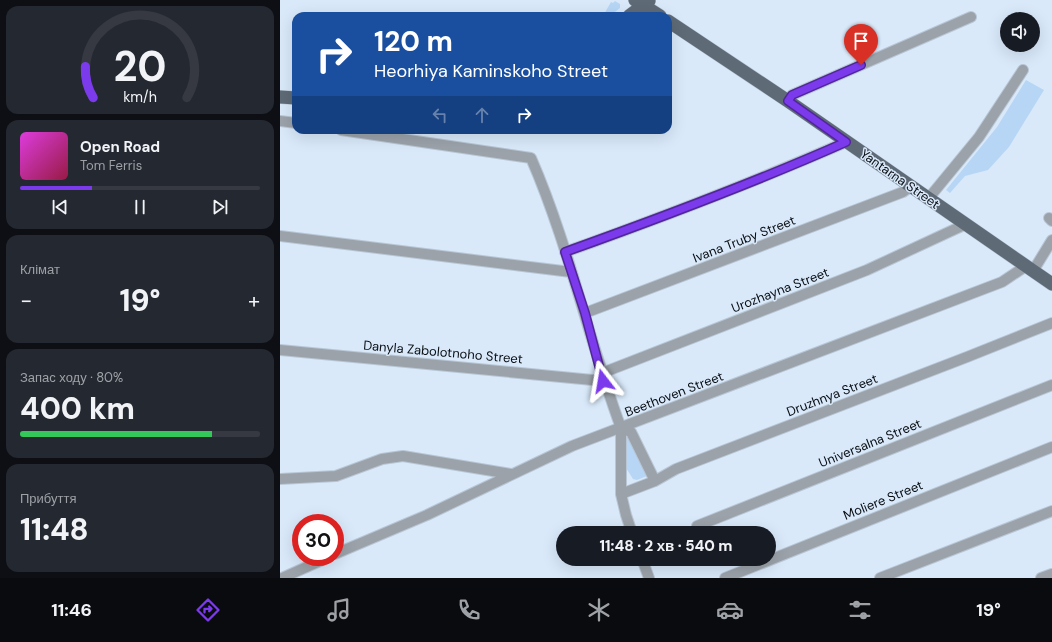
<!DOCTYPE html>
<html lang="uk">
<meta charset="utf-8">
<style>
:root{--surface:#171b24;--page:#242831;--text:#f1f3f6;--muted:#9ea1a6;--line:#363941;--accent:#7c3aed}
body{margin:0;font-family:"DM Sans",sans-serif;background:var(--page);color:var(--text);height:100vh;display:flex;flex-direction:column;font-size:15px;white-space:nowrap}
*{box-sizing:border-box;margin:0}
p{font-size:13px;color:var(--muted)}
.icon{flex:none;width:22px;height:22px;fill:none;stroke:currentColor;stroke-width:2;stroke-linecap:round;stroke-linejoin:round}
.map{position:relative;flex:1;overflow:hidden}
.details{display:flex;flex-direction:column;gap:6px;padding:6px;background:#0d0f14;width:280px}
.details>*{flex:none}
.banner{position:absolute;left:12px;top:12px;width:380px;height:122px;border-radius:12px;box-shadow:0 4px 16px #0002;background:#1a4fa0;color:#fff;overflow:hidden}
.tools{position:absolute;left:720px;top:12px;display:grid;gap:8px}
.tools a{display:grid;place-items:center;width:40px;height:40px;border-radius:50%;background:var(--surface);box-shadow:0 4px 16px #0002;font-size:20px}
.speed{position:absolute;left:12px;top:514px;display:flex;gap:8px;font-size:20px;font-weight:700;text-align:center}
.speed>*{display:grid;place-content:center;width:52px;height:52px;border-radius:50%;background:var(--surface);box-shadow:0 4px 16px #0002;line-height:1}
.speed .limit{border:6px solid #d22;background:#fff;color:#111}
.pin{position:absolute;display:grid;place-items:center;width:34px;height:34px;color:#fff;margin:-41px -17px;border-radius:50% 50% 50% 0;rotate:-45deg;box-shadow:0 0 4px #0007}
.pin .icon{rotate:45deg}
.me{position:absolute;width:44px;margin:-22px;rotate:346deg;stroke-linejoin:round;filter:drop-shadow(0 0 3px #0008)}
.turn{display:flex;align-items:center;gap:14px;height:84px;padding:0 16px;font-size:18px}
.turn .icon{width:52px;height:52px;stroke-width:2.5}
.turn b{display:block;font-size:28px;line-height:34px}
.lanes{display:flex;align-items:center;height:38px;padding:0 16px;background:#0003;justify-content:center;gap:20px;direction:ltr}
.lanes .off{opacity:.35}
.big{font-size:30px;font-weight:800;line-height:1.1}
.details .card{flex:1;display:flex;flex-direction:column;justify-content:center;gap:6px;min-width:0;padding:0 14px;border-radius:12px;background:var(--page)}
.details .dial{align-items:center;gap:0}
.dial svg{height:104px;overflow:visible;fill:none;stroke:var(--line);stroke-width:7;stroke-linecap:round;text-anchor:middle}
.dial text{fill:var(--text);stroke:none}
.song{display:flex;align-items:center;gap:12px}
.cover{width:48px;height:48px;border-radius:6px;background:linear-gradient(135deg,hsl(300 70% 55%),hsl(340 70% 35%))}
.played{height:4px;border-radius:2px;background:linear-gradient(90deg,var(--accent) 30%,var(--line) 30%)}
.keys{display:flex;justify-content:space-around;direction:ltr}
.heat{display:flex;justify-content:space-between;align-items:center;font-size:22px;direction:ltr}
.charge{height:6px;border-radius:3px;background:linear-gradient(90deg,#34c759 80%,var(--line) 0)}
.trip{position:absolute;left:276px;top:526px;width:220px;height:40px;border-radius:20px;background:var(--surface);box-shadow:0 4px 16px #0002;font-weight:800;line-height:40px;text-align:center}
.dock{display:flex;height:64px;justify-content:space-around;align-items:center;background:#090b0e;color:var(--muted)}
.dock .icon{width:28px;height:28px}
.dock .active{color:var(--accent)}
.dock b{font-size:18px;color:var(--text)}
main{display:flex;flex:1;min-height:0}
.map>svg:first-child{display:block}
</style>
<main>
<section class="details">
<div class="card dial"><svg viewBox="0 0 100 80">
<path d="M14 69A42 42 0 1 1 86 69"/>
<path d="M14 69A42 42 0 0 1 8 45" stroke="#7c3aed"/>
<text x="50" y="56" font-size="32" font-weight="700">20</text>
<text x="50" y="72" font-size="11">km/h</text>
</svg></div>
<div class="card">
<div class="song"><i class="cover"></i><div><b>Open Road</b><p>Tom Ferris</p></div></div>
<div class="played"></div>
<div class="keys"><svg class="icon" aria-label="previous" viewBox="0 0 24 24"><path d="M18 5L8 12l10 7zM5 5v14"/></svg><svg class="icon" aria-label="pause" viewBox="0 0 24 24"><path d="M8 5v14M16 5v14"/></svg><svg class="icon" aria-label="next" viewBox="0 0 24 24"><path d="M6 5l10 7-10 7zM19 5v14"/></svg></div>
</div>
<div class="card"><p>Клімат</p>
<div class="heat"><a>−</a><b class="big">19°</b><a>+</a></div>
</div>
<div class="card"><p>Запас ходу · 80%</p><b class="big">400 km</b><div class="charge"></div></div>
<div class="card"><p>Прибуття</p><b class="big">11:48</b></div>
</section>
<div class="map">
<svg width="772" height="578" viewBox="0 0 772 578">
<rect width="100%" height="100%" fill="#d9e9fa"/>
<path fill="#b7d6f5" d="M 335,1 L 340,4 L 340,8 L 330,16 L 323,16 L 331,2 L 333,3 Z
M 746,80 L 764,90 L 729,147 L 708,170 L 685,176 L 670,193 L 666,190 L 717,127 Z
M 346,435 L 350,435 L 367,476 L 357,480 L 353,479 L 346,468 Z"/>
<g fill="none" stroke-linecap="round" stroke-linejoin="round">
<defs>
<path id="minor" d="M 508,101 L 512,95 L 691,17
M 0,121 L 16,123
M 61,130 L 251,158 C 289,245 308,339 341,428 L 351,432 L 375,481
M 648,199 L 699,137 L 743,70
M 769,218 L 772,221
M 0,236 L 291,272
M 285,252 C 380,218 474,182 566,142
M 753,271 L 772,240
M 305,313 L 623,192 L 630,187
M 0,350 L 323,381
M 322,373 L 587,270 L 684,225
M 341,428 L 341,494 L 346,515 L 352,533
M 0,479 L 56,476 L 102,459 L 123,456 L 231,474
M 341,494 L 375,481 L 396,469 L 687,357 L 772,323
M 417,526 L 772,385
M 55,554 L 147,515 L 292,446 L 722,282 L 746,266
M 362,559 L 369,578
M 2,578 L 49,557
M 445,578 L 772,447
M 600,578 L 772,511
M 761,578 L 772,574"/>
<path id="major" d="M 355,0 L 380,16
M 349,16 L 369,1
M 388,21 L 508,101 L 772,284
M 0,97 L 16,98"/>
</defs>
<use href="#minor" stroke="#b8c6d5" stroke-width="12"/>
<use href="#major" stroke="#b8c6d5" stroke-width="14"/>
<use href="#minor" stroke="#9ba2a9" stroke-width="10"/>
<use href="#major" stroke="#5e6a76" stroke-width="13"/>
</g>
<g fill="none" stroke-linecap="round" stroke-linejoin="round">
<defs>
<path id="route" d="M 323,381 L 305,313 L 285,252 C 380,218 474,183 566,142 L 508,101 L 512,95 L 581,65"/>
</defs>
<use href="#route" stroke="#51269a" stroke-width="10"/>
<use href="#route" stroke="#7c3aed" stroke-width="7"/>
</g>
<g text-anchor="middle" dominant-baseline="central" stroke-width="3" stroke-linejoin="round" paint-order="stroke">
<g font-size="13" fill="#080d12" stroke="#d9e9fa">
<text transform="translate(620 179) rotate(35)">Yantarna Street</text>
<text transform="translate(464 239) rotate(-21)">Ivana Truby Street</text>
<text transform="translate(500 290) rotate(-21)">Urozhayna Street</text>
<text transform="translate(163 352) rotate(5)">Danyla Zabolotnoho Street</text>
<text transform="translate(394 394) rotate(-21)">Beethoven Street</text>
<text transform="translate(552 395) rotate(-21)">Druzhnya Street</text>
<text transform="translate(590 443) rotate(-22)">Universalna Street</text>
<text transform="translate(603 500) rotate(-22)">Moliere Street</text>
</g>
</g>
</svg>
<div class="tools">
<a><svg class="icon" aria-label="sound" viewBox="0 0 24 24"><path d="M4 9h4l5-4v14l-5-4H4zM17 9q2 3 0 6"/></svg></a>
</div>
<div class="speed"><div class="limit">30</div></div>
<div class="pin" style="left:581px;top:65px;background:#d93025"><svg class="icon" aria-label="arrive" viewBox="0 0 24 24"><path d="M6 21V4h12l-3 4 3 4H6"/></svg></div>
<svg class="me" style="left:323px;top:381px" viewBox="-20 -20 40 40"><path d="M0-17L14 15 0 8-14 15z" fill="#7c3aed" stroke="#fff" stroke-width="4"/></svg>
<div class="trip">11:48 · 2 хв · 540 m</div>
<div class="banner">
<div class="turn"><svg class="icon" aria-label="right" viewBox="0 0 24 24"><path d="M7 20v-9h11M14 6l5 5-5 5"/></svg><div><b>120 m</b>Heorhiya Kaminskoho Street</div></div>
<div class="lanes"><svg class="icon off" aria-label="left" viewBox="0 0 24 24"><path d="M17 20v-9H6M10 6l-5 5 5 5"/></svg><svg class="icon off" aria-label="ahead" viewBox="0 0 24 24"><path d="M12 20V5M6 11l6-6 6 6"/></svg><svg class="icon" aria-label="right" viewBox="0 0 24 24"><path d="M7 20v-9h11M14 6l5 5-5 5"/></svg></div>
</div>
</div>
</main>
<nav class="dock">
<b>11:46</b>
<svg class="icon active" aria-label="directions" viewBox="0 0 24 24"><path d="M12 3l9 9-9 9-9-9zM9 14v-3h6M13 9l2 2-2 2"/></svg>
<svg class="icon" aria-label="music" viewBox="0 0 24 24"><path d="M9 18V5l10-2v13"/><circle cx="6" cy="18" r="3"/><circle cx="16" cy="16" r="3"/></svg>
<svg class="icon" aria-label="phone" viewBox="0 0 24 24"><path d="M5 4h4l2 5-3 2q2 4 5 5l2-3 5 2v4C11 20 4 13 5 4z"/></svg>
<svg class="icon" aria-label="climate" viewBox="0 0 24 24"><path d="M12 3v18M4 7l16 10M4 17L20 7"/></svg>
<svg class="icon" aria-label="car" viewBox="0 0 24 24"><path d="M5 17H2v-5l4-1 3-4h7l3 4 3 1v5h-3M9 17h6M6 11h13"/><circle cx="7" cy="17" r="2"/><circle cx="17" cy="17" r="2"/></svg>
<svg class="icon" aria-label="filters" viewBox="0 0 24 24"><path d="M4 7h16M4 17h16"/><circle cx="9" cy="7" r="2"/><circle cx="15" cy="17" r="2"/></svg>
<b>19°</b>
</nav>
